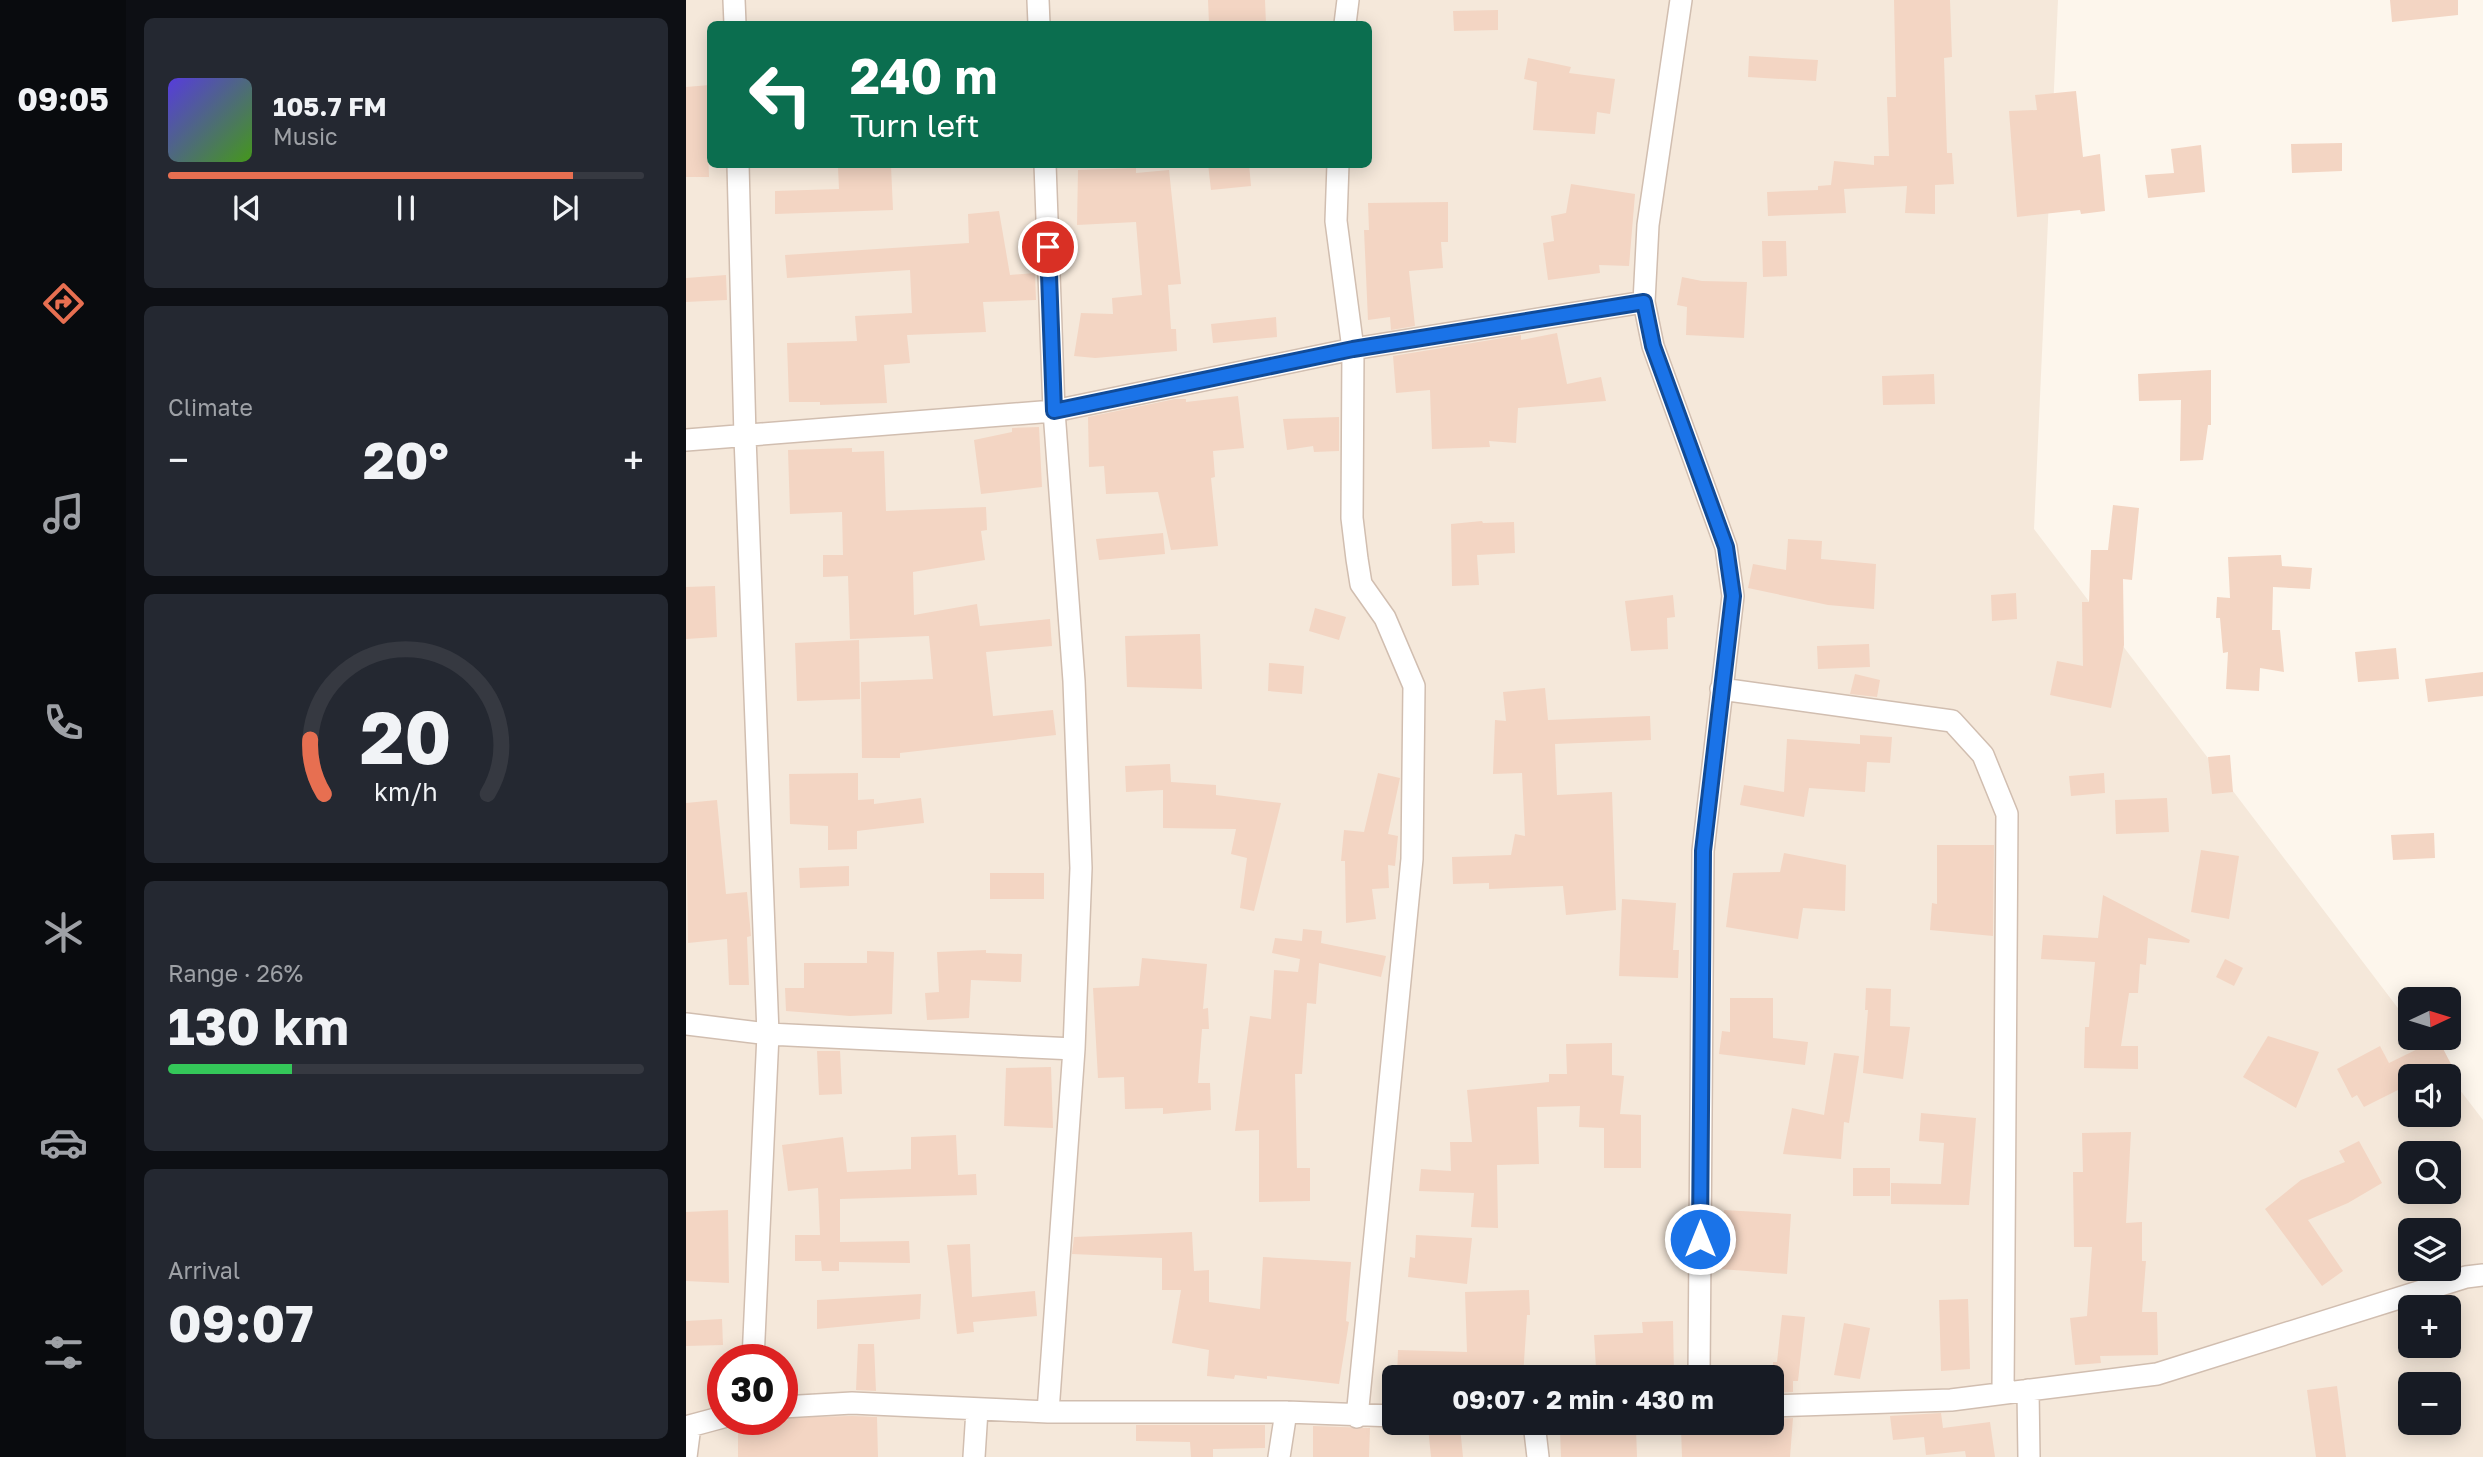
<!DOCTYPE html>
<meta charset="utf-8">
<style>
:root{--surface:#171b24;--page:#242831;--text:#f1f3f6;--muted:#9ea1a6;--line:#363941;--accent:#e76f51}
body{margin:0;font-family:"Golos Text",sans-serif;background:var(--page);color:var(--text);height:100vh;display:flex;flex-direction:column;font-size:26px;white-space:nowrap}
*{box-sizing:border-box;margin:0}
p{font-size:23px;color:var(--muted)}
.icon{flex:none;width:38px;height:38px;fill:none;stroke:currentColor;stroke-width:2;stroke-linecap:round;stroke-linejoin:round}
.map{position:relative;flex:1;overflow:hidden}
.details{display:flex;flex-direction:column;gap:18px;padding:18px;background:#0d0f14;width:560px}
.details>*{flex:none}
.guide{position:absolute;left:21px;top:21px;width:665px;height:147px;border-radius:10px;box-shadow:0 4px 18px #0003;background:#0b6e4f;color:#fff;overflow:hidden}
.needle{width:46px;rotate:86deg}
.tools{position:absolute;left:1712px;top:987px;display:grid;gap:14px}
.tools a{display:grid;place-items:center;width:63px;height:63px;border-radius:10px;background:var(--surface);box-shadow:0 4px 18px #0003;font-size:35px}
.speed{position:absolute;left:21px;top:1344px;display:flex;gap:14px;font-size:35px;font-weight:700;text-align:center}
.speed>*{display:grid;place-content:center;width:91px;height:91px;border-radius:50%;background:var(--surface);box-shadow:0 4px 18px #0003;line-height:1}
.speed .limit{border:10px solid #d22;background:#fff;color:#111}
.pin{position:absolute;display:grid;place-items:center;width:60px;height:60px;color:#fff;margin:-30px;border:4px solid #fff;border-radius:50%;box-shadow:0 2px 7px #0007}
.me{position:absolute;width:77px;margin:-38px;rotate:0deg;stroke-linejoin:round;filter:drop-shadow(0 0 5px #0008)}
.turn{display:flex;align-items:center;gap:24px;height:147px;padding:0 28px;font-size:32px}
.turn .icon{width:91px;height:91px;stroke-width:2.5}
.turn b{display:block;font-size:49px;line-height:60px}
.big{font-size:52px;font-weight:700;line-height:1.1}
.details .tile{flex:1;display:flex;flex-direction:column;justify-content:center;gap:10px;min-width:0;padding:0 24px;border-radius:10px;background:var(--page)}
.details .dial{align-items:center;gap:0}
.dial svg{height:182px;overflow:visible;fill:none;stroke:var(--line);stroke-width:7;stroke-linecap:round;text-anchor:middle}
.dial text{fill:var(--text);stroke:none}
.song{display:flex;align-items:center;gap:21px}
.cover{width:84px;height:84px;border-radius:10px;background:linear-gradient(135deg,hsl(250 70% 55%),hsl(100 70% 35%))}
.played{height:7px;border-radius:4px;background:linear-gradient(90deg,var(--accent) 85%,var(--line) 85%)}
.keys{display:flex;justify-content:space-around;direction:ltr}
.heat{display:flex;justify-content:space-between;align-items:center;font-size:38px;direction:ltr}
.charge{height:10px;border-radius:5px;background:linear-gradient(90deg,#34c759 26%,var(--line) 0)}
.trip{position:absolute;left:696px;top:1365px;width:402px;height:70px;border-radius:10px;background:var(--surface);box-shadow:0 4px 18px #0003;font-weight:700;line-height:70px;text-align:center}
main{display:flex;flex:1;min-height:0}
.tab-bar{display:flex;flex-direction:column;width:126px;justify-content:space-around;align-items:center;background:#090b0e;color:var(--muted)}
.tab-bar .icon{width:49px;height:49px}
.tab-bar .current{color:var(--accent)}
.tab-bar b{font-size:32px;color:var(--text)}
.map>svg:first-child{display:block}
</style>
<main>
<nav class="tab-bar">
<b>09:05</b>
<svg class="icon current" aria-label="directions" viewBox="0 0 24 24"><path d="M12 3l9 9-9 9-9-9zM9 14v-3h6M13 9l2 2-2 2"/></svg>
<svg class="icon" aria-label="music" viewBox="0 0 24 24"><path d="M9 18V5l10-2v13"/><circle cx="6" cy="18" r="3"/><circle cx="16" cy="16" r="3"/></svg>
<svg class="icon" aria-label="phone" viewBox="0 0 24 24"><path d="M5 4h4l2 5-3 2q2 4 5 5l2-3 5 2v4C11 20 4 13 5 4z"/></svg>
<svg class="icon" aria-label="climate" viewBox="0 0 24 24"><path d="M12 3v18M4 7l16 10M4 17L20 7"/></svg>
<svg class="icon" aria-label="car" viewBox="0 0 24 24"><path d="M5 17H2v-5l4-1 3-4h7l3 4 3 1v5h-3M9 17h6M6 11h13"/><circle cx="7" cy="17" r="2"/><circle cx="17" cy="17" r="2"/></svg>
<svg class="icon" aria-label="filters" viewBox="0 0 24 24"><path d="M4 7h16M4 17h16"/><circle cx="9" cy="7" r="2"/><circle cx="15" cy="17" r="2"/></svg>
</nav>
<section class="details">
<div class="tile">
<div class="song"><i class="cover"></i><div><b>105.7 FM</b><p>Music</p></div></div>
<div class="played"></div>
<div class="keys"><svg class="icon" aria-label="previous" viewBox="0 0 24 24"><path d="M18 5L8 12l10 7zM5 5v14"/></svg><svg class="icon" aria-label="pause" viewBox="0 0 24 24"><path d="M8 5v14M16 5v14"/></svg><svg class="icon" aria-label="next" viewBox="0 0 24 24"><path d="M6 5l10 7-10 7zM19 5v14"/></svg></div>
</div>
<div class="tile"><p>Climate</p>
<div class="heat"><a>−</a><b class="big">20°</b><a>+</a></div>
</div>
<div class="tile dial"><svg viewBox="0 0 100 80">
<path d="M14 69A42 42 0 1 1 86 69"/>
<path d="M14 69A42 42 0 0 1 8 45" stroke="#e76f51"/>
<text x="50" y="56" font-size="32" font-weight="700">20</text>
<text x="50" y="72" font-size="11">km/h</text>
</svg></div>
<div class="tile"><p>Range · 26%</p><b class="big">130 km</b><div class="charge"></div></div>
<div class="tile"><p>Arrival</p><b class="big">09:07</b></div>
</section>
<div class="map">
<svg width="1797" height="1457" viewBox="0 0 1797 1457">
<rect width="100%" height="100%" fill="#fdf6ec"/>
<path fill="#f5e8da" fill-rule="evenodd" d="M 0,0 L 1372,0 L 1348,529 L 1724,1024 L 1724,1038 L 1734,1038 L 1797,1120 L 1797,1457 L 0,1457 ZM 24,24 L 682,24 L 682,164 L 24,164 ZM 1724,1076 L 1762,1076 L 1762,1115 L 1724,1115 ZM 1724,1153 L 1762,1153 L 1762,1192 L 1724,1192 ZM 1724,1230 L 1762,1230 L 1762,1269 L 1724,1269 ZM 1724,1307 L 1762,1307 L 1762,1346 L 1724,1346 ZM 37,1360 L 96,1360 L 96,1419 L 37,1419 ZM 709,1377 L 1087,1377 L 1087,1423 L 709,1423 ZM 1724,1384 L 1762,1384 L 1762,1423 L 1724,1423 Z"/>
<path fill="#f3d5c3" d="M 522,0 L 579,0 L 580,24 L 523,24 Z
M 1208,0 L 1264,0 L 1266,57 L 1258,58 L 1261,153 L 1266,153 L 1268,184 L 1249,185 L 1249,214 L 1219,213 L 1221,186 L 1158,189 L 1160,213 L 1082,216 L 1081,192 L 1132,190 L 1132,186 L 1145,185 L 1148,161 L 1188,165 L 1188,156 L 1203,156 L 1201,97 L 1210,97 Z
M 1704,0 L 1772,0 L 1772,15 L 1706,22 Z
M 812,10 L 812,30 L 768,31 L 767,11 Z
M 1063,56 L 1132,60 L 1130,81 L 1062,77 Z
M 842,58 L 885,67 L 883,73 L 929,79 L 924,114 L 911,112 L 909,134 L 847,130 L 851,82 L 838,79 Z
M 24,85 L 24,113 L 21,114 L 23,177 L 0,177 L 0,87 Z
M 1390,91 L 1397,157 L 1414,154 L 1419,211 L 1395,214 L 1394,210 L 1331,217 L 1323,111 L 1351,110 L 1349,95 Z
M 1656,143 L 1656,171 L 1606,173 L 1605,144 Z
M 1515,145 L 1519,192 L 1462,198 L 1459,175 L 1488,173 L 1485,149 Z
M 522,164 L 563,164 L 565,186 L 525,190 Z
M 205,166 L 207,210 L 89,214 L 89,191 L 153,189 L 152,168 Z
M 450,168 L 450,173 L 483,170 L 495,284 L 482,285 L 485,329 L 490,329 L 491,351 L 409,358 L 388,356 L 395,313 L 427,314 L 426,298 L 456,295 L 450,222 L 391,225 L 392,170 Z
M 885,184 L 949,194 L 943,266 L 913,265 L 914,273 L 862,280 L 857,243 L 868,241 L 865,216 L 880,213 Z
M 762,202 L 762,242 L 755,242 L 757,268 L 723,271 L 729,326 L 705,330 L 704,317 L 682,320 L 678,230 L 683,230 L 682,203 Z
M 313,211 L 324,275 L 349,273 L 350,300 L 297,302 L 300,332 L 221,335 L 224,363 L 198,365 L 201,403 L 134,405 L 134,402 L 103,402 L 101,343 L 171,341 L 169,316 L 226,313 L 224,270 L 101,278 L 99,255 L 283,243 L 282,214 Z
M 1076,241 L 1100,241 L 1101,276 L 1077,277 Z
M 40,275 L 41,300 L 0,302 L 0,278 Z
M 996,277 L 1016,281 L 1061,282 L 1058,338 L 1000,335 L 1001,307 L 991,305 Z
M 590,317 L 591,337 L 527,343 L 525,324 Z
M 871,333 L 881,384 L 915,377 L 920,401 L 832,408 L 830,443 L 803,441 L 804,447 L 746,449 L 744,390 L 710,393 L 707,356 L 835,335 L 835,340 Z
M 1525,370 L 1525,425 L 1522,425 L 1517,460 L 1494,461 L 1495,400 L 1453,401 L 1452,374 Z
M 1248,374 L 1249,404 L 1197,405 L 1196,376 Z
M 552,396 L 558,448 L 527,451 L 529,477 L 525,478 L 532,546 L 485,550 L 472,492 L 420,494 L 418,466 L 403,467 L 402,417 L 489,399 L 500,399 L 500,402 Z
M 653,417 L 653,451 L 628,452 L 627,446 L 601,450 L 597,419 Z
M 353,427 L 356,487 L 295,494 L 288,440 L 326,432 L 326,428 Z
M 166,448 L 166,452 L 198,451 L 200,511 L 300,507 L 301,530 L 295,531 L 299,560 L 227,572 L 228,615 L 291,604 L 294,626 L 364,619 L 366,646 L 300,652 L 307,716 L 367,710 L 370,735 L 214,753 L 214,758 L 176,758 L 175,682 L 247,679 L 243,636 L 164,639 L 162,576 L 137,577 L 137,555 L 157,555 L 156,512 L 104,514 L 102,450 Z
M 1427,505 L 1453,508 L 1446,580 L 1437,579 L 1438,645 L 1425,708 L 1364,695 L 1371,661 L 1397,666 L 1396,602 L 1403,602 L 1405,550 L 1422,550 Z
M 796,521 L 797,523 L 828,522 L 829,553 L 791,555 L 793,585 L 766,586 L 765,524 Z
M 477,533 L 479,554 L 413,560 L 410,539 Z
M 1102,539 L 1136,541 L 1135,559 L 1190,564 L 1188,609 L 1142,605 L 1062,588 L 1067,564 L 1100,570 Z
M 1595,555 L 1596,566 L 1626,568 L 1624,589 L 1587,587 L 1586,630 L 1594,630 L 1598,672 L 1574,668 L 1573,691 L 1540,689 L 1542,652 L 1537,653 L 1534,618 L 1530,618 L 1531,597 L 1544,598 L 1542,557 Z
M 29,586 L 31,637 L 0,639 L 0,587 Z
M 1330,593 L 1331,619 L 1306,621 L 1305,595 Z
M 987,595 L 989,617 L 981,618 L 982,649 L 945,651 L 939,601 Z
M 629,608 L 660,617 L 653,640 L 623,631 Z
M 514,634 L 516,689 L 441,687 L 439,636 Z
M 173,640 L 174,699 L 111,701 L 109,643 Z
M 1183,644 L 1184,667 L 1132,669 L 1131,646 Z
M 1710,648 L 1713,679 L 1672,682 L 1669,652 Z
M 583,663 L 618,666 L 616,694 L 582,691 Z
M 1797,672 L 1797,696 L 1742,702 L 1739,679 Z
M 1169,674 L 1194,680 L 1191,697 L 1164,694 Z
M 859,688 L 862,720 L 964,716 L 965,740 L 869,744 L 871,795 L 926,792 L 930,910 L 880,915 L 877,886 L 803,889 L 803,883 L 767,884 L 766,857 L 825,855 L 829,834 L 839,836 L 836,773 L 807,774 L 809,720 L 820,721 L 817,692 Z
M 1174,735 L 1206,737 L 1204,763 L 1181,762 L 1179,792 L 1123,788 L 1118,817 L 1054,805 L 1058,785 L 1098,792 L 1101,739 L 1174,744 Z
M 1544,755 L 1547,792 L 1526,794 L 1522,757 Z
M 484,764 L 485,782 L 530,785 L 530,795 L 595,803 L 568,911 L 554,908 L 561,858 L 545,854 L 550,829 L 477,828 L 477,790 L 440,792 L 439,766 Z
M 172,773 L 172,800 L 188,799 L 188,804 L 235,798 L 238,823 L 171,831 L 171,849 L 142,850 L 142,826 L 104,824 L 103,774 Z
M 692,773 L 714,778 L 702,834 L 712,836 L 709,866 L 702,865 L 703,888 L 686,889 L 690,919 L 660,923 L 659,861 L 655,861 L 658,830 L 678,832 Z
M 1418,773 L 1419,793 L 1385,796 L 1383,776 Z
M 1481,798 L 1483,832 L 1430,834 L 1429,800 Z
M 31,800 L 40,894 L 61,892 L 65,936 L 61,937 L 63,985 L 43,985 L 41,939 L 2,943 L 0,803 Z
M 1748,833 L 1749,858 L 1707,860 L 1705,835 Z
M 1251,845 L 1308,845 L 1307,936 L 1244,930 L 1246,903 L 1251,904 Z
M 1515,850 L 1553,856 L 1543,919 L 1505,912 Z
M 1098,853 L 1160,865 L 1159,911 L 1117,908 L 1112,939 L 1040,927 L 1047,873 L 1094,872 Z
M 163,866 L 163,886 L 114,888 L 113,868 Z
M 304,873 L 358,873 L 358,899 L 304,899 Z
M 1417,895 L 1504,940 L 1503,943 L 1462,938 L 1460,965 L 1454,964 L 1452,993 L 1443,993 L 1435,1046 L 1452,1046 L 1452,1069 L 1398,1068 L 1399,1027 L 1403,1027 L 1409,962 L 1355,959 L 1357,935 L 1412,938 Z
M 936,899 L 990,903 L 987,950 L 993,950 L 992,978 L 933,976 Z
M 617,929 L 636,931 L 635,943 L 700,956 L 695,977 L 633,963 L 630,1004 L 621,1003 L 616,1074 L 609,1074 L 611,1168 L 624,1168 L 624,1201 L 573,1202 L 573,1130 L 549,1131 L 564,1016 L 585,1019 L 588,970 L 612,972 L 614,959 L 586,953 L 589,938 L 616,941 Z
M 300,950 L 300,953 L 336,954 L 335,982 L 285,980 L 283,1018 L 241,1020 L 239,993 L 253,992 L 251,952 Z
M 181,951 L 208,952 L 206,1014 L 164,1016 L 100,1011 L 99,988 L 118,988 L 118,963 L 181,963 Z
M 456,958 L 521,964 L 517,1009 L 522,1008 L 523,1029 L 516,1029 L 512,1083 L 524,1083 L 525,1110 L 477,1114 L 477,1108 L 439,1109 L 438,1077 L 412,1078 L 407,988 L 453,986 Z
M 1539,959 L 1557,968 L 1548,986 L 1530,977 Z
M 1180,988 L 1205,989 L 1204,1026 L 1224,1027 L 1217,1079 L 1177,1073 L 1182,1010 L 1179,1010 Z
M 1044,998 L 1087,998 L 1087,1038 L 1122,1042 L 1119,1065 L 1033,1054 L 1036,1031 L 1044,1032 Z
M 1582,1036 L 1633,1052 L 1610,1108 L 1557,1077 Z
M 1752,1039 L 1765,1064 L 1740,1076 L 1724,1076 L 1724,1084 L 1678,1107 L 1671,1095 L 1666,1098 L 1651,1069 L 1694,1046 L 1703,1063 Z
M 926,1043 L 926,1075 L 938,1076 L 934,1114 L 955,1115 L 955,1168 L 918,1168 L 918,1128 L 893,1127 L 894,1106 L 851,1107 L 853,1164 L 811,1165 L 812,1228 L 785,1227 L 788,1193 L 733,1191 L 735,1169 L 765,1171 L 764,1142 L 786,1142 L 781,1090 L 863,1082 L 863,1074 L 881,1074 L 880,1044 Z
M 131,1051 L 154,1051 L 156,1094 L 133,1095 Z
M 1148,1053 L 1173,1056 L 1163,1123 L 1158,1122 L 1155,1159 L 1097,1154 L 1106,1108 L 1138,1115 Z
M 365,1067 L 367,1128 L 318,1126 L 320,1068 Z
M 1235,1113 L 1290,1118 L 1283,1205 L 1205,1204 L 1205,1183 L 1255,1184 L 1258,1143 L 1233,1141 Z
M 1445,1132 L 1440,1223 L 1456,1222 L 1456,1261 L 1460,1261 L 1456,1312 L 1471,1312 L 1472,1355 L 1414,1356 L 1415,1363 L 1389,1365 L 1384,1318 L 1401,1316 L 1406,1247 L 1388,1247 L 1387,1172 L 1397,1172 L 1396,1133 Z
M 270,1135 L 272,1175 L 290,1174 L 291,1195 L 154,1199 L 154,1242 L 223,1241 L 224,1263 L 153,1262 L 153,1271 L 136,1271 L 135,1261 L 109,1261 L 109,1235 L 134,1235 L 132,1188 L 102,1191 L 96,1145 L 157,1137 L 161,1172 L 225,1169 L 225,1137 Z
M 1673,1141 L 1696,1183 L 1662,1203 L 1622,1220 L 1657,1271 L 1636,1286 L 1579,1209 L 1615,1180 L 1659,1162 L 1653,1151 Z
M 1167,1168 L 1204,1168 L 1204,1196 L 1167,1196 Z
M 42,1210 L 43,1283 L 0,1281 L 0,1212 Z
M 1038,1210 L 1105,1214 L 1101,1274 L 1034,1269 Z
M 506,1232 L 508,1271 L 523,1270 L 523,1302 L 574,1309 L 577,1257 L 665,1262 L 660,1321 L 663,1322 L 653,1384 L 581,1376 L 581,1379 L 549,1375 L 548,1379 L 521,1376 L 523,1350 L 486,1343 L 495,1290 L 476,1290 L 476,1258 L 386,1254 L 388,1237 Z
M 730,1235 L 786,1238 L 781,1284 L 722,1277 L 724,1257 L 729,1258 Z
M 284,1244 L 286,1297 L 349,1291 L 351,1316 L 287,1322 L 288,1332 L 271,1334 L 261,1245 Z
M 843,1290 L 844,1315 L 841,1315 L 837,1377 L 711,1377 L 712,1350 L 781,1352 L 779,1292 Z
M 235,1294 L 234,1319 L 131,1329 L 131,1300 Z
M 1282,1299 L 1284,1369 L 1255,1371 L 1253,1300 Z
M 1096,1315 L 1119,1317 L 1112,1381 L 1107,1381 L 1107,1392 L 1087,1393 L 1087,1362 L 1091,1362 Z
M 36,1319 L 37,1345 L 0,1346 L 0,1321 Z
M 987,1321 L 988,1376 L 958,1377 L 958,1366 L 910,1368 L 908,1335 L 957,1333 L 956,1322 Z
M 1158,1323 L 1184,1328 L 1174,1379 L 1148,1375 Z
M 172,1344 L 188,1344 L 190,1391 L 170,1390 Z
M 1651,1386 L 1660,1457 L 1630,1457 L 1621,1390 Z
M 1255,1413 L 1257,1428 L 1304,1422 L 1309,1457 L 1280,1457 L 1279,1451 L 1240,1455 L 1238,1437 L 1207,1440 L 1204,1416 Z
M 166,1416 L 191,1417 L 192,1457 L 52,1457 L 52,1419 Z
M 1107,1418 L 1104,1457 L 996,1457 L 995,1428 L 1049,1427 L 1049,1423 L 1087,1423 L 1087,1419 Z
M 450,1425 L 579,1425 L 579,1448 L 527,1449 L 527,1457 L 505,1457 L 504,1442 L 450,1441 Z
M 627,1426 L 684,1428 L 683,1457 L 627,1457 Z
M 742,1427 L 774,1427 L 777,1457 L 745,1457 Z
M 950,1428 L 951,1457 L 875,1457 L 874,1431 Z"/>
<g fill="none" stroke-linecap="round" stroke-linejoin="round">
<defs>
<path id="minor" d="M 48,0 L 49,24
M 352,0 L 353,24
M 995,0 L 962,225 L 958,302 L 967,346 L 1040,547 L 1047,596 L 1017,851 L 1013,1377
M 659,24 L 662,0
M 52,164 L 59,437 L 82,1034 L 67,1360
M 359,164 L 368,411 L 388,681 L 395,868 L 388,1049 L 362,1412
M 652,164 L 650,221 L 667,349 L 666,518 L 671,559 L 675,584 L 699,618 L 728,686 L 726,859 L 671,1417
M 0,440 L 368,411 L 667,349 L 958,302
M 1035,689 L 1266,721 L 1297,755 L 1321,814 L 1317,1393
M 0,1024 L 82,1034 L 388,1049
M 1342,1390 L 1343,1457
M 1087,1406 L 1265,1400 L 1471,1374 L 1780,1277 L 1797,1275
M 96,1407 L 166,1403 L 362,1412 L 600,1412 L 709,1416
M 848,1423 L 852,1457
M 0,1427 L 37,1417
M 0,1457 L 4,1426
M 288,1457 L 291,1410
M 593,1457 L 600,1412"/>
</defs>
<use href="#minor" stroke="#d1beb0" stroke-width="24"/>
<use href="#minor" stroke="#fff" stroke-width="21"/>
</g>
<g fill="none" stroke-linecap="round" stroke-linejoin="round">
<defs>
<path id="route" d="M 362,247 L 368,411 L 667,349 L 958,302 L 967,346 L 1040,547 L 1047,596 L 1017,851 L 1014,1239"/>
</defs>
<use href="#route" stroke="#114b97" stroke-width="18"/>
<use href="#route" stroke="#1a73e8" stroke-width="12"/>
</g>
</svg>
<div class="tools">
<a><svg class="needle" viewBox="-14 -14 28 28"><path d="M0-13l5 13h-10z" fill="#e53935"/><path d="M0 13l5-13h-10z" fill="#9ea1a6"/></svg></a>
<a><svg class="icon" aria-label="sound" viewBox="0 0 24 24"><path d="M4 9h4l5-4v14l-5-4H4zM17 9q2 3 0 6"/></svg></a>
<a><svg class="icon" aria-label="search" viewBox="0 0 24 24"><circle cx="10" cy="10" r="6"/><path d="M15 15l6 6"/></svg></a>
<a><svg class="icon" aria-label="layers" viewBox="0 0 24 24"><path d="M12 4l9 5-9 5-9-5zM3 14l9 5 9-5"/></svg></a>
<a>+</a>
<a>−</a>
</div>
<div class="speed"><div class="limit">30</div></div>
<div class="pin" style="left:362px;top:247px;background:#d93025"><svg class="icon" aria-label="arrive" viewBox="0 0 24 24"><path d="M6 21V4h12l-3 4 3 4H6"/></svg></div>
<svg class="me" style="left:1014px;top:1239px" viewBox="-20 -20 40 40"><circle r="17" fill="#1a73e8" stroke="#fff" stroke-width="3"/><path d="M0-11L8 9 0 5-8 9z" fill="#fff"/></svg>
<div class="trip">09:07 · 2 min · 430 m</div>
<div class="guide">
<div class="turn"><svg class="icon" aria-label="left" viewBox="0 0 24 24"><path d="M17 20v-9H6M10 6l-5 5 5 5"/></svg><div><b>240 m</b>Turn left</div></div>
</div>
</div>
</main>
